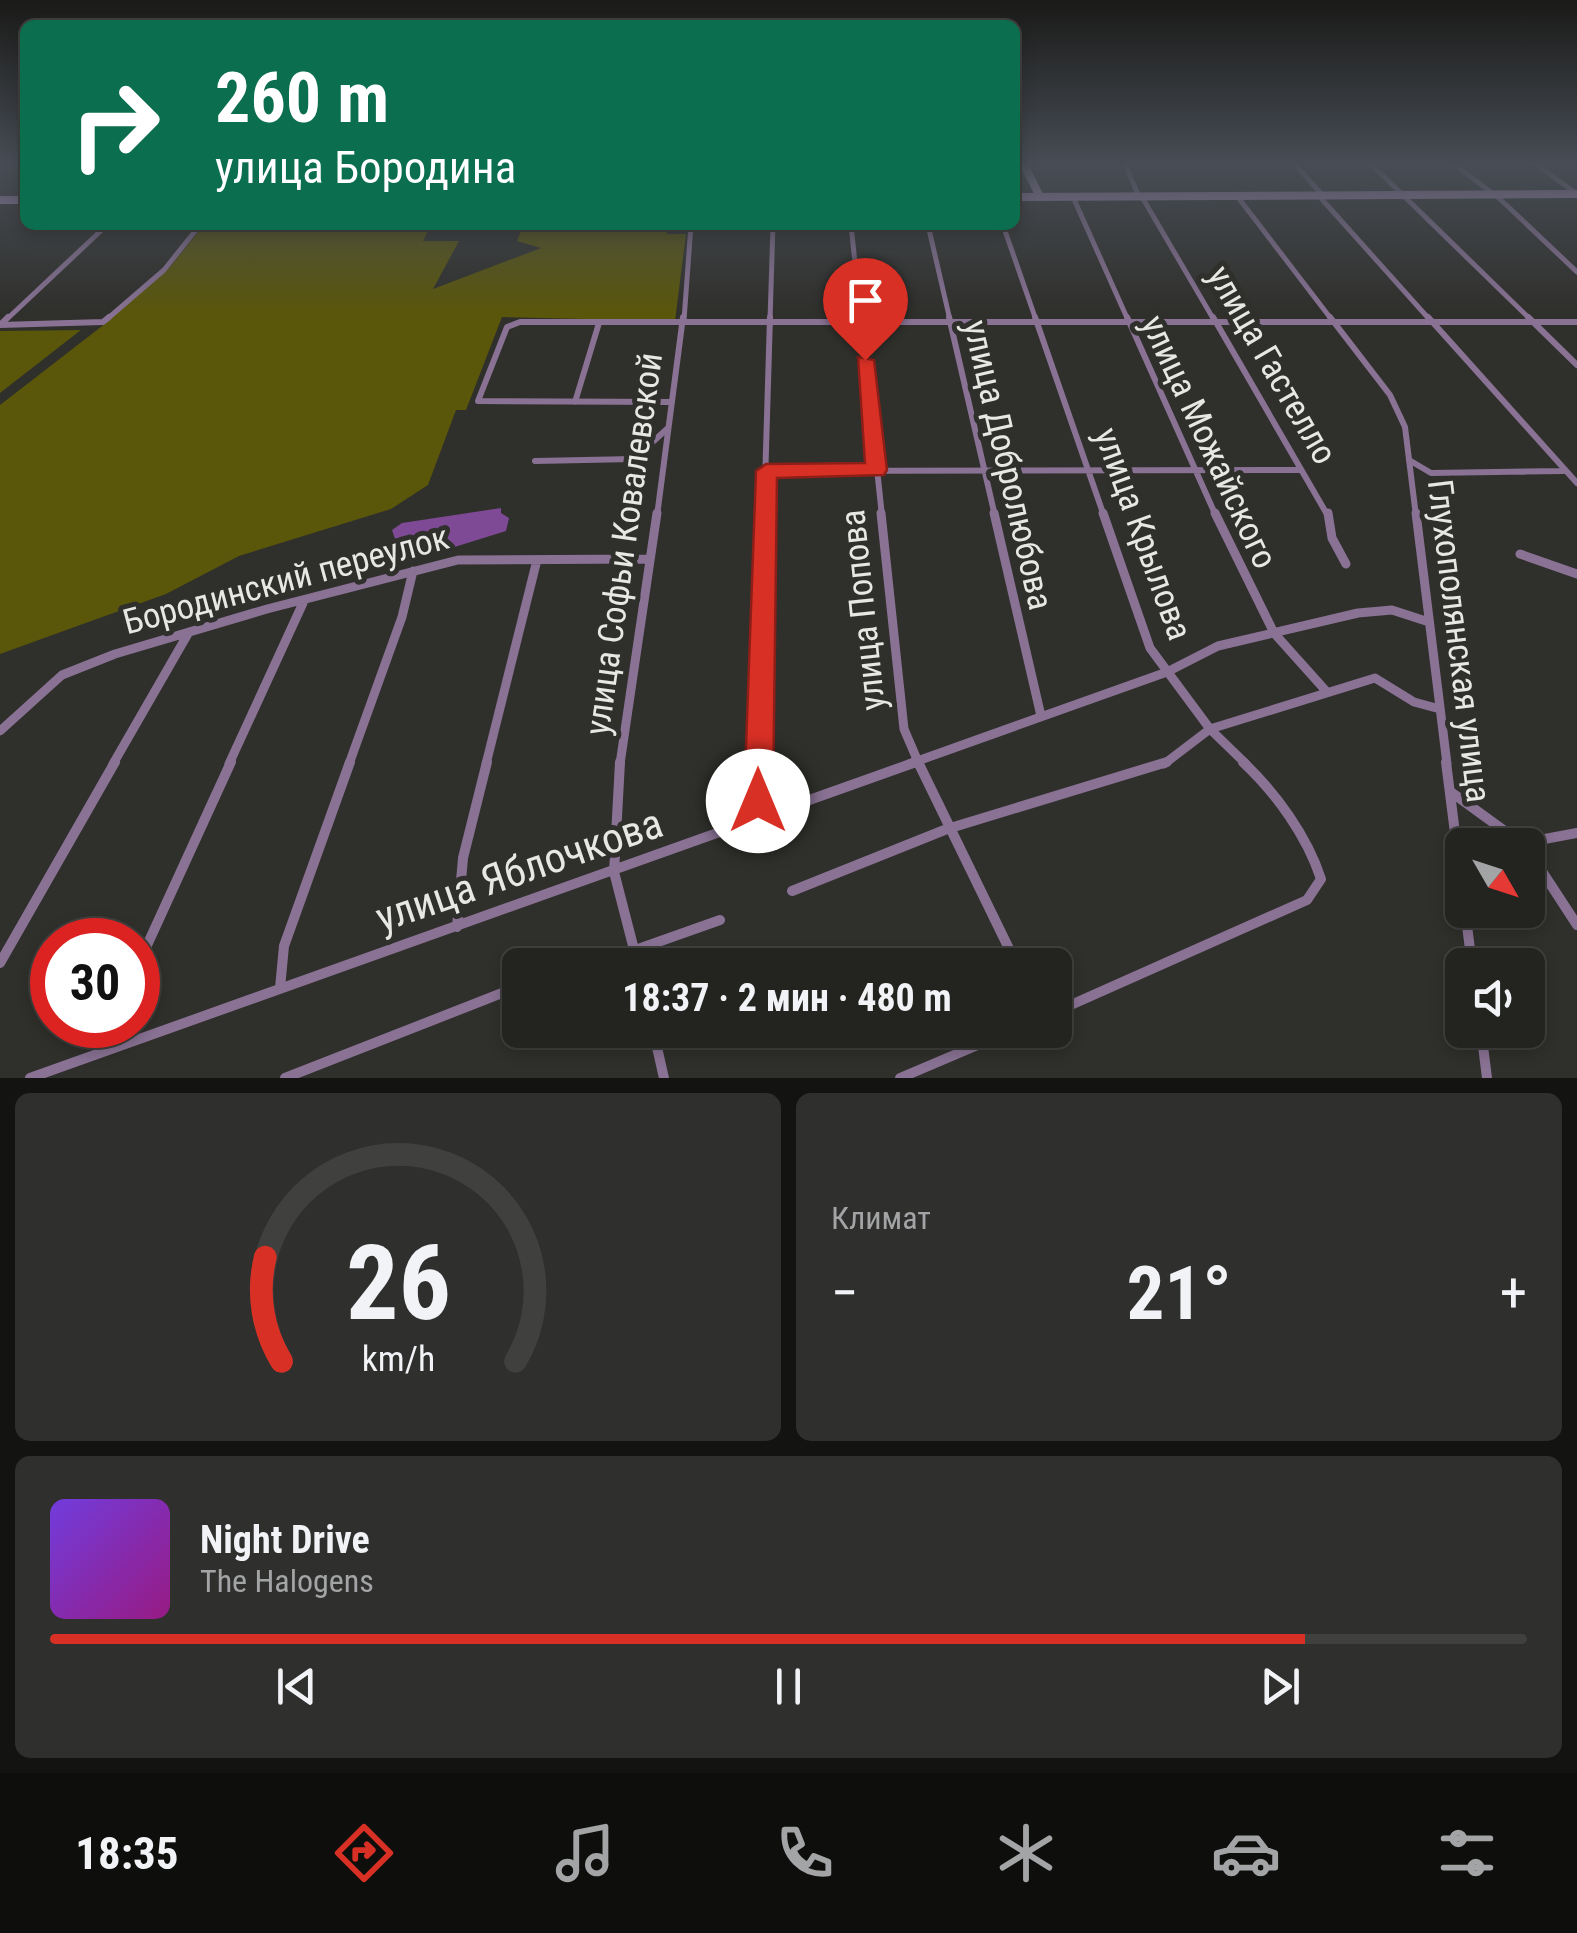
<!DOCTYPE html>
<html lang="ru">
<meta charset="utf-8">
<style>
:root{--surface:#232320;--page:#2f2f2d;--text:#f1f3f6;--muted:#a3a4a5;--line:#40403e;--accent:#d93025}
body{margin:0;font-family:"Roboto Condensed",sans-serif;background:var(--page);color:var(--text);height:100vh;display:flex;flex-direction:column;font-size:38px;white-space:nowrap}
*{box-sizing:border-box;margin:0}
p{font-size:32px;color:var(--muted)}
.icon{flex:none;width:55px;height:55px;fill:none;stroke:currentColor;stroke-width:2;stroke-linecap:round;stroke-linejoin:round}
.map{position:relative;height:1078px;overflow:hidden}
.drawer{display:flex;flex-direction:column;gap:15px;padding:15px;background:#131312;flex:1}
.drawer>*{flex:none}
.top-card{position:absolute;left:20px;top:20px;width:1000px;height:210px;border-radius:15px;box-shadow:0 5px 15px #0003,0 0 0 2px var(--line);background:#0b6e4f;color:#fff;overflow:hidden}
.needle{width:65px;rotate:129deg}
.controls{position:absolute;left:1445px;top:828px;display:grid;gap:20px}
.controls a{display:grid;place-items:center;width:100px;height:100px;border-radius:15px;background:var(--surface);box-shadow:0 5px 15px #0003,0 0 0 2px var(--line);font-size:50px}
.speed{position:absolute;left:30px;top:918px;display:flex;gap:20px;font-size:50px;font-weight:700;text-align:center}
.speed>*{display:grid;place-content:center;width:130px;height:130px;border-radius:50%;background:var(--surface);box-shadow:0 5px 15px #0003,0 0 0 2px var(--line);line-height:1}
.speed .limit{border:15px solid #d22;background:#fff;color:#111}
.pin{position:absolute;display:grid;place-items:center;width:85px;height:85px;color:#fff;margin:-102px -42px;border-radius:50% 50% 50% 0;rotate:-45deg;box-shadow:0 0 10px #0007}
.pin .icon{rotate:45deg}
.me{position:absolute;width:110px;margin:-55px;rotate:0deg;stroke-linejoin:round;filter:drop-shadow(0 0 8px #0008)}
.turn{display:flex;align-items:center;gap:35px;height:210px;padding:0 30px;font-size:45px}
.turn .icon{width:130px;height:130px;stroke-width:2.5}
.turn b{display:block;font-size:70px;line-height:85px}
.big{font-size:75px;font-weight:700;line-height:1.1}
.drawer .card{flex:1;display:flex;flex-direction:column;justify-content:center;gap:15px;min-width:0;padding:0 35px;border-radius:15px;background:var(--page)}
.drawer .dial{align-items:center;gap:0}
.dial svg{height:260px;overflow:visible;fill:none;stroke:var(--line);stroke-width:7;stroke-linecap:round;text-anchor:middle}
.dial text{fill:var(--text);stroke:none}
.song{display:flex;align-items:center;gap:30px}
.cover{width:120px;height:120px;border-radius:15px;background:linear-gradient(135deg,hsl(260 70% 55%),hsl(310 70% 35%))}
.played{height:10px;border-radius:5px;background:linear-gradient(90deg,var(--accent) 85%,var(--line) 85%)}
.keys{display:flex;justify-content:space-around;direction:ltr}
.heat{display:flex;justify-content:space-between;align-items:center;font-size:55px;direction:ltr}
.drawer .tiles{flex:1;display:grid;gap:15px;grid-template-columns:1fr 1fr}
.card:last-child{grid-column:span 2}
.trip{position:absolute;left:502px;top:948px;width:570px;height:100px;border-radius:15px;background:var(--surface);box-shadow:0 5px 15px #0003,0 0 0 2px var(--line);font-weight:700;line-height:100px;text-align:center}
.dock{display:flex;height:160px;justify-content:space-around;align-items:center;background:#0e0e0d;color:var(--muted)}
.dock .icon{width:70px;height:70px}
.dock .active{color:var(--accent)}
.dock b{font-size:45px;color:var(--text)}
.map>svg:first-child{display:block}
</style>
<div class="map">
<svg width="1577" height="1078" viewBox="0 0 1577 1078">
<rect width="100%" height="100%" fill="#2f2f2b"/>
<path fill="#5a560a" d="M 204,225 L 431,225 L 423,241 L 459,241 L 433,289 L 541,248 L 517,241 L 523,225 L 667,225 L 667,234 L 686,234 L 675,321 L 502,317 L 466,410 L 456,410 L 428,485 L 391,509 L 239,556 L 166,594 L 0,654 L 0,405 L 106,323 L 169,268 Z
M 81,330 L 0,393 L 0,331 Z"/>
<path fill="#7e4a95" d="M 501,508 L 501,513 L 509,518 L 506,531 L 403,563 L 392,530 L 402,523 Z"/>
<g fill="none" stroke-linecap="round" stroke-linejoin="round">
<path stroke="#897294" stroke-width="5" d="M 1125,164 L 1139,197
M 1295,164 L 1323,196
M 1371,164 L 1531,320
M 1454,164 L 1500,199 L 1577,272
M 1536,164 L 1577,194
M 1237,196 L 1332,320
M 1319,196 L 1430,320
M 1073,197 L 1128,320
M 1142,197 L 1214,320
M 851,225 L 861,320
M 928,225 L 950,320
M 1003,225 L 1036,320
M 6,320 L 107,225
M 106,320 L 164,270 L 200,225
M 684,320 L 691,225
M 770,320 L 773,225"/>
<path stroke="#897294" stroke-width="6" d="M 861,317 L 882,516
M 949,317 L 995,516
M 1035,317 L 1104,516
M 1127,317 L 1216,516
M 1213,317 L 1328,516
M 1330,317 L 1390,395 L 1405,427 L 1416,516
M 1428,317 L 1577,483
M 1528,317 L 1577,365
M 0,325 L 103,322 L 109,317
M 0,325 L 8,317
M 575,402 L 599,323
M 672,402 L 478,401 L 507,327 L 520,322 L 1577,322
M 1409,460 L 1431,473 L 1564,471
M 535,461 L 634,459 L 668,428
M 766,471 L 1300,470
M 657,516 L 683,317
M 764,516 L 770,317"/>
<path stroke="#897294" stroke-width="9" d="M 881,513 L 904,729 L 919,764
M 994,513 L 1041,716
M 1103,513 L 1150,648 L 1210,729 L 1246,764
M 1215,513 L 1274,633 L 1326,691
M 1328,513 L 1332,538 L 1346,564
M 1416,513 L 1447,764
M 1520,554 L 1577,574
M 0,731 L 62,675 L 115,654 L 267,609 L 458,560 L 647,559
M 113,764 L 189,632
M 229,764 L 303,603
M 349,764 L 402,617 L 413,571
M 486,764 L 537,560
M 620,764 L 657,513
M 758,764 L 765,513
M 909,764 L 1167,672 L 1218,646 L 1358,613 L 1392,610 L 1429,622
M 1164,764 L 1210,729 L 1375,678 L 1414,702 L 1440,709"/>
<path stroke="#897294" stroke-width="10" d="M 620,762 L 614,872 L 638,965
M 758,762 L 758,801 L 766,817
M 918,762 L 1017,965
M 1446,762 L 1462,888
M 1451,792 L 1524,845
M 1523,843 L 1577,833
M 1528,850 L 1577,925
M 792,891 L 947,829 L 1167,762
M 1465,910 L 1472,965
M 457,927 L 463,858 L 487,762
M 0,963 L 115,762
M 138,965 L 231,762
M 593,965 L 720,920
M 280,988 L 284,946 L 350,762
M 1055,1012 L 1307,900 L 1321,879 C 1307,836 1276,793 1243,762
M 653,1030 L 664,1078
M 1481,1030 L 1487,1078
M 106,1049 L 113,1025
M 30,1078 L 916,762
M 285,1078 L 520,986
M 900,1078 L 1013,1030"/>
<path stroke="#bc97cd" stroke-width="8" d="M 1024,164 L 1040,197
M 1015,197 L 1577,194
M 0,200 L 25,200"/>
</g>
<path fill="#403e0b" d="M 670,225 L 685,225 L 684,229 L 670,229 Z"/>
<linearGradient id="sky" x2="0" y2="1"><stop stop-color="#1a1a18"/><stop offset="0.52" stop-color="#474d55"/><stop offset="1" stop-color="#474d55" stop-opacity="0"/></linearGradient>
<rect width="1577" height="315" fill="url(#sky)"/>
<path fill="#d93025" stroke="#8d1f18" stroke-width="2.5" d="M 858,357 L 874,360 L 887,470 L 884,475 L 777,478 L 773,801 L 769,810 L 758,814 L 748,810 L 744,801 L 756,471 L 766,464 L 865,463 Z"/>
<g text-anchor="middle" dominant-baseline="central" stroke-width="10" stroke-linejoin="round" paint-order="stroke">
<g font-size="35" fill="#e7e7e4" stroke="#2f2f2b">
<text transform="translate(1272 365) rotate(60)">улица Гастелло</text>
<text transform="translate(1209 442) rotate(65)">улица Можайского</text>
<text transform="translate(1008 465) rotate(77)">улица Добролюбова</text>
<text transform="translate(1143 534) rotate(70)">улица Крылова</text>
<text transform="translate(624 544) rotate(-82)">улица Софьи Ковалевской</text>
<text transform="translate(286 580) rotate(-15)">Бородинский переулок</text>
<text transform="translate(863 610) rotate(-96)">улица Попова</text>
<text transform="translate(1459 641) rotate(83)">Глухополянская улица</text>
</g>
<g font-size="42" fill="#e7e7e4" stroke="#2f2f2b">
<text transform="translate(519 870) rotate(-19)">улица Яблочкова</text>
</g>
</g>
</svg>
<div class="controls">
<a><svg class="needle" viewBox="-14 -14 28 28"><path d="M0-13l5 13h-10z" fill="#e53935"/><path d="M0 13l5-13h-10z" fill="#a3a4a5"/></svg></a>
<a><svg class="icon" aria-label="sound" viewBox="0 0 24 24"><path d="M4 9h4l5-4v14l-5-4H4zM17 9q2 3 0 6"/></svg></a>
</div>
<div class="speed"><div class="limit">30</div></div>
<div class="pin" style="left:865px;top:360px;background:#d93025"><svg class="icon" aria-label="arrive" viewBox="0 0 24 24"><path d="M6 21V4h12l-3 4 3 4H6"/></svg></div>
<svg class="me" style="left:758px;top:801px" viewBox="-20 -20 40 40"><circle r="19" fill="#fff"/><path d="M0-13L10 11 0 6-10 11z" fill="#d93025"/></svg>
<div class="trip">18:37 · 2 мин · 480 m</div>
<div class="top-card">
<div class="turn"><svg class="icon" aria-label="right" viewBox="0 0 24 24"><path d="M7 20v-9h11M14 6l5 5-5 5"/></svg><div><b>260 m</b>улица Бородина</div></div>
</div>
</div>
<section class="drawer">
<div class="tiles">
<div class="card dial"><svg viewBox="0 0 100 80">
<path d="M14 69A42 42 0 1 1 86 69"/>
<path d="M14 69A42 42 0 0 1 9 37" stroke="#d93025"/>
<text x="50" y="56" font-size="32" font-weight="700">26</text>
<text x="50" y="72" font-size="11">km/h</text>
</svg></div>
<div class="card"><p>Климат</p>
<div class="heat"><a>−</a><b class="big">21°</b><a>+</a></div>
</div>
<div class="card">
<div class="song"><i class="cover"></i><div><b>Night Drive</b><p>The Halogens</p></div></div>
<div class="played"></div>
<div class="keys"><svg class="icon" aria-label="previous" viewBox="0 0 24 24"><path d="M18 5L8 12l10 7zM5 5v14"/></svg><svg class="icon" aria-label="pause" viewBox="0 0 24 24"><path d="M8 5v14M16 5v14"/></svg><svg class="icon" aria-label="next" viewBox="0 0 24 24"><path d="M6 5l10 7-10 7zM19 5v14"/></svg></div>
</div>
</div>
</section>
<nav class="dock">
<b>18:35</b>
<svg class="icon active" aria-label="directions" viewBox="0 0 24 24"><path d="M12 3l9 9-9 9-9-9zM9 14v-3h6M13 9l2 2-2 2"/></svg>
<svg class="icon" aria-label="music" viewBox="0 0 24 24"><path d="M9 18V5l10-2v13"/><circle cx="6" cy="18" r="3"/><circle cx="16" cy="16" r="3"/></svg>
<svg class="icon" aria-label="phone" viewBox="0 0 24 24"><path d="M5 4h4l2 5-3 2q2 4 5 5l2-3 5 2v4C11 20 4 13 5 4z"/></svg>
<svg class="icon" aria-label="climate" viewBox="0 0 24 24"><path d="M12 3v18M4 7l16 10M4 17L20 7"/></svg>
<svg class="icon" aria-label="car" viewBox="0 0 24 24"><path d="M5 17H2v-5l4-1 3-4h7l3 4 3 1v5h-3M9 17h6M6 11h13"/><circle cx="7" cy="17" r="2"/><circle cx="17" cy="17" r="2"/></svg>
<svg class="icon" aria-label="filters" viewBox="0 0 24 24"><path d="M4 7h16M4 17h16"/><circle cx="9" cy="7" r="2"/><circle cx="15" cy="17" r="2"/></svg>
</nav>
